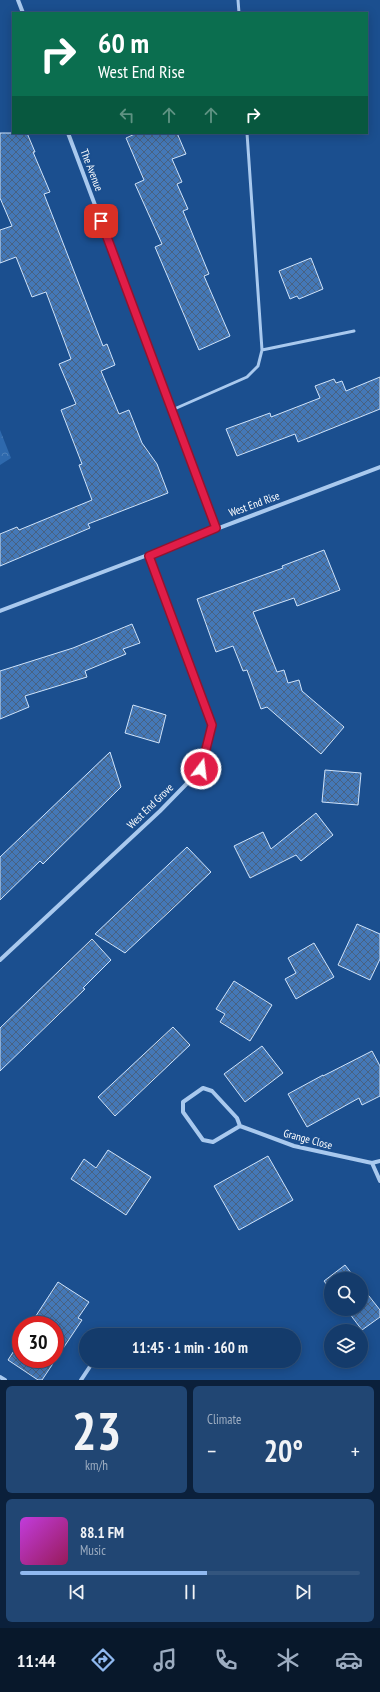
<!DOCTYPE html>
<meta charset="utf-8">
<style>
:root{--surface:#143b6b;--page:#214673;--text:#f1f3f6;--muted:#9dadc1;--line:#33557e;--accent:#90b9f0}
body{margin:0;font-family:"PT Sans Narrow",sans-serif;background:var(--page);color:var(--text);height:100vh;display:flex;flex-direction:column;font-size:15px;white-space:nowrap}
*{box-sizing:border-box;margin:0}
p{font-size:13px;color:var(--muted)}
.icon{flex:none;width:22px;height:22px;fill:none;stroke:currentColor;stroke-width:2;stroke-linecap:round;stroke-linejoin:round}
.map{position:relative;height:1380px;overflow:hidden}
.details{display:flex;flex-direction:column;gap:6px;padding:6px;background:#0b203b;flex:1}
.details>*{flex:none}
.top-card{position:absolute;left:12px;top:12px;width:356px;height:122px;border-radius:0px;box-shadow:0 2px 10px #0003,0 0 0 1px var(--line);background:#0b6e4f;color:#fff;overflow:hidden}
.fabs{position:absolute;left:324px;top:1272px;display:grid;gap:8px}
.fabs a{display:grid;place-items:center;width:44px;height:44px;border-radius:50%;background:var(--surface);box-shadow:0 2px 10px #0003,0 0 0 1px var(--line);font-size:20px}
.speed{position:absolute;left:12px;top:1316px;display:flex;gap:8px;font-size:20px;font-weight:700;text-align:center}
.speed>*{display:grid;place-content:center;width:52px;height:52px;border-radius:50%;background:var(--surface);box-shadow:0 2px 10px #0003,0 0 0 1px var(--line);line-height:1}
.speed .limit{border:6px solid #d22;background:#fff;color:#111}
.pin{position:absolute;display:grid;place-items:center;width:34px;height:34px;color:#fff;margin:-17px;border-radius:8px;box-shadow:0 2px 6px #0006}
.me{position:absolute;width:44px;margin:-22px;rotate:15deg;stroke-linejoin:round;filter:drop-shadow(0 0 3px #0008)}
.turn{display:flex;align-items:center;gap:14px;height:84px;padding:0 20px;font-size:18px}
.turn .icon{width:52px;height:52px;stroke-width:2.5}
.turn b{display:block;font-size:28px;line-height:34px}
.lanes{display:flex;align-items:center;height:38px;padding:0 20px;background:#0003;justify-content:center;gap:20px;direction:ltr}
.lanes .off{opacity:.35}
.big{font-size:30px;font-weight:600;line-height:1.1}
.details .tile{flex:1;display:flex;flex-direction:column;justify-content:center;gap:6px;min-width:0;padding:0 14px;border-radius:6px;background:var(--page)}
.details .dial{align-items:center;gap:0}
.dial b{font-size:52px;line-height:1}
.song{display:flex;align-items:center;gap:12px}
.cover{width:48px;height:48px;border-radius:6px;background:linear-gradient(135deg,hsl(290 70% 55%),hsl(330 70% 35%))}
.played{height:4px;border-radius:2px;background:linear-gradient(90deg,var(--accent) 55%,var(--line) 55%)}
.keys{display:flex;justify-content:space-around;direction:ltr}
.heat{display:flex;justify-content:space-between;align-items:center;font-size:22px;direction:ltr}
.details .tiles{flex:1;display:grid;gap:6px;grid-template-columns:1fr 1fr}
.tile:last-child{grid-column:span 2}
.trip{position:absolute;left:79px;top:1328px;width:222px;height:40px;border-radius:20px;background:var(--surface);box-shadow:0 2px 10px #0003,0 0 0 1px var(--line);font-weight:600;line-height:40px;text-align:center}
.dock{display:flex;height:64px;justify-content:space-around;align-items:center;background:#08182b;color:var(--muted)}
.dock .icon{width:28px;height:28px}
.dock .active{color:var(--accent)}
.dock b{font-size:18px;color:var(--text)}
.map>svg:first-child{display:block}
</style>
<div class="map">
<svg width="380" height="1380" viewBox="0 0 380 1380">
<defs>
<pattern id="forest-crowns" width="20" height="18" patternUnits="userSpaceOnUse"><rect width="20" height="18" fill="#2e69ad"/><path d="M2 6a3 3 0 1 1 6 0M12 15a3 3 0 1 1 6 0" fill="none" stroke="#4d80b9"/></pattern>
<pattern id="building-cross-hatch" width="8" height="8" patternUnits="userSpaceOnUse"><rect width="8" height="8" fill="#4478b7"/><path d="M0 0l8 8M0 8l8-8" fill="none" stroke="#486282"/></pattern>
</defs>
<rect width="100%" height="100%" fill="#1b4f8f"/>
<path fill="url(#forest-crowns)" d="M 0,430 L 11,458 L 0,465 Z"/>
<path fill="url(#building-cross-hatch)" stroke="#cfe3fa" d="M 0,133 L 27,133 L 35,152 L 33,152 L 50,192 L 44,194 L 103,346 L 107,344 L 115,365 L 101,371 L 119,414 L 129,410 L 142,443 L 157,464 L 168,493 L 88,524 L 90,528 L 0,566 L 0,534 L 17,527 L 19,530 L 92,500 L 79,465 L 82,464 L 61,410 L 76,404 L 59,364 L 71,359 L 46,292 L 32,297 L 16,257 L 0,263 L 0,230 L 12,226 L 0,198 Z
M 137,133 L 177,133 L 186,154 L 172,159 L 182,182 L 177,184 L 188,209 L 183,211 L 209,274 L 204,276 L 230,336 L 199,350 L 155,247 L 162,244 L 135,184 L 144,180 L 126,138 Z
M 311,258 L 323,289 L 299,299 L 297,296 L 290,299 L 279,271 Z
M 380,377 L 380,409 L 298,442 L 295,434 L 237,456 L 226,429 L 270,413 L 271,417 L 320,398 L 315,386 L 334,379 L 336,383 L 342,381 L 346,391 Z
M 324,550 L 340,590 L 297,606 L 294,598 L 253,612 L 277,672 L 284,670 L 288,683 L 299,680 L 302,691 L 344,727 L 321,754 L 267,707 L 261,709 L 247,670 L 243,671 L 233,646 L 216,652 L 197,599 L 283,568 L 282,566 Z
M 132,624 L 140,643 L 123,649 L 126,654 L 85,671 L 87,677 L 25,696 L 29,707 L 0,719 L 0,671 L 73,648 Z
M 133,705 L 166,715 L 159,743 L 125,733 Z
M 110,752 L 121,787 L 43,864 L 40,861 L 0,900 L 0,857 Z
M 325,770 L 361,773 L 358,805 L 322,802 Z
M 316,813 L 333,835 L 301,861 L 296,855 L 250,878 L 234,846 L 263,832 L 271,849 Z
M 187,847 L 211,872 L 170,911 L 125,953 L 95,934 Z
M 357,924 L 380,934 L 380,959 L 370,980 L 338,965 Z
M 92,939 L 111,960 L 83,988 L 85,989 L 0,1071 L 0,1028 Z
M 314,943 L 334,977 L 296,999 L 285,979 L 296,973 L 288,958 Z
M 234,981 L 272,1005 L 250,1041 L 220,1022 L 225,1014 L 216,1009 Z
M 173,1027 L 190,1045 L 115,1116 L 98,1097 Z
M 262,1046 L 283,1073 L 245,1102 L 224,1074 Z
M 372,1051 L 380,1066 L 380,1096 L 362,1105 L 359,1098 L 307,1127 L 288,1094 L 323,1075 L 323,1076 Z
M 108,1150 L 151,1177 L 126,1215 L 71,1179 L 84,1159 L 96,1168 Z
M 268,1156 L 293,1200 L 239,1230 L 214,1186 Z
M 345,1265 L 356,1279 L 331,1279 L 331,1290 L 324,1281 Z
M 58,1282 L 89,1302 L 78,1318 L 82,1320 L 42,1380 L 38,1380 L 8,1360 L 21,1340 L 21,1359 L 55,1359 L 55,1325 L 30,1325 Z
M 361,1286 L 380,1310 L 380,1317 L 362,1330 L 346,1309 L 361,1309 Z"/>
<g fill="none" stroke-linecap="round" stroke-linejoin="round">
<path stroke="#a9c9ee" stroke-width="3" d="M 238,0 L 239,13
M 262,350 L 354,331
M 172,410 L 247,377 L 258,366 L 262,350 L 247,133"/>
<path stroke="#a9c9ee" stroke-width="4" d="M 18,0 L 23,13
M 68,133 L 216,528
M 0,611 C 127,564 253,514 380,467
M 0,960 L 160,811 L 201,769 L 212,725 L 149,556
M 240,1126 L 237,1118 L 212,1091 L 203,1088 L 183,1102 L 183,1112 L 203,1140 L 213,1142 L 240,1126 L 294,1146 L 372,1163
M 372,1163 L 380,1181
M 372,1163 L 380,1161
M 0,1377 L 5,1380
M 81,1380 L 91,1365"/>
</g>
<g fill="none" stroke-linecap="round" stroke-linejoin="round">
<defs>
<path id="route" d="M 101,221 L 216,528 L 149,556 L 212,725 L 201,769"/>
</defs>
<use href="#route" stroke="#92132f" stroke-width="10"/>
<use href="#route" stroke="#e11d48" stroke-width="7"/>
</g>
<g text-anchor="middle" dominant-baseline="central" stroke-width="4" stroke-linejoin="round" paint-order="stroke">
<g font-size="11" fill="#fff" stroke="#1b4f8f">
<text transform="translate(92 170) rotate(69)">The Avenue</text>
<text transform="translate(254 504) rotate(-20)">West End Rise</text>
<text transform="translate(150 806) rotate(-44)">West End Grove</text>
<text transform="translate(308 1139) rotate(15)">Grange Close</text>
</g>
</g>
</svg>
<div class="fabs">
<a><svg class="icon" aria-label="search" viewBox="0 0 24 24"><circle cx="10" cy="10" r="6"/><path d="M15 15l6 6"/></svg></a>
<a><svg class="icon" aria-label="layers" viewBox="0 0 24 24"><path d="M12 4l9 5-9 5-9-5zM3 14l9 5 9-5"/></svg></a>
</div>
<div class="speed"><div class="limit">30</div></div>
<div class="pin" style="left:101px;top:221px;background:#d93025"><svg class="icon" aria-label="arrive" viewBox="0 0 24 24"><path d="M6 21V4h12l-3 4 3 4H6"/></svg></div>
<svg class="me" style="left:201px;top:769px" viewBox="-20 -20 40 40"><circle r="17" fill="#e11d48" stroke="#fff" stroke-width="3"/><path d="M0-11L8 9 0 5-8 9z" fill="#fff"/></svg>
<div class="trip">11:45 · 1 min · 160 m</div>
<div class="top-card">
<div class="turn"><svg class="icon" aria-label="right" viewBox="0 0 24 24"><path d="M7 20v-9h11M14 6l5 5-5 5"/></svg><div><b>60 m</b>West End Rise</div></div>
<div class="lanes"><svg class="icon off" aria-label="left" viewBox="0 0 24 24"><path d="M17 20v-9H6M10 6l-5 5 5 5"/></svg><svg class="icon off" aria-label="ahead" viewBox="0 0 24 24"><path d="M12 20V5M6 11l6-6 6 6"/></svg><svg class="icon off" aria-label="ahead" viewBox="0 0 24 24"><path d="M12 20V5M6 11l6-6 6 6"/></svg><svg class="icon" aria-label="right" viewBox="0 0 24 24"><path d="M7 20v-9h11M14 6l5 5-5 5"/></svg></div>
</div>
</div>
<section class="details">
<div class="tiles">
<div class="tile dial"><b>23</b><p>km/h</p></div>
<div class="tile"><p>Climate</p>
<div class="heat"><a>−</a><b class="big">20°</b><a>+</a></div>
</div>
<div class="tile">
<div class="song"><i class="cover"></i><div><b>88.1 FM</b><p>Music</p></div></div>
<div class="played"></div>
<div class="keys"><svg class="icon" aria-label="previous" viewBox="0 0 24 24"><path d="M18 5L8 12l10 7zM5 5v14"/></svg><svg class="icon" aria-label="pause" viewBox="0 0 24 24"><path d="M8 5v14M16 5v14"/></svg><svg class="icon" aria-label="next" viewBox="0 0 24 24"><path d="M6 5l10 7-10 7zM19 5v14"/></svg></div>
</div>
</div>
</section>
<nav class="dock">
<b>11:44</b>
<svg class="icon active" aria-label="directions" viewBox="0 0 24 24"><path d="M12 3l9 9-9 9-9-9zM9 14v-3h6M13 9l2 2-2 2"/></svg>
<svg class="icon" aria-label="music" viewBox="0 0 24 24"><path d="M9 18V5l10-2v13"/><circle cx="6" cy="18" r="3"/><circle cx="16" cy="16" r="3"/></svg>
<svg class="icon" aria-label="phone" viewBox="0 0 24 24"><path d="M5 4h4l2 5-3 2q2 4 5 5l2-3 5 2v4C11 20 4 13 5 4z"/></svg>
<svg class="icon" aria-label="climate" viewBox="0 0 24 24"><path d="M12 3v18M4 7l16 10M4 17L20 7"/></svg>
<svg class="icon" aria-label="car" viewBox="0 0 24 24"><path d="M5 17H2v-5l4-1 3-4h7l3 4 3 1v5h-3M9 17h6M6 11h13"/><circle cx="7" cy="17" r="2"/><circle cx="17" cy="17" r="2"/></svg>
</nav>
